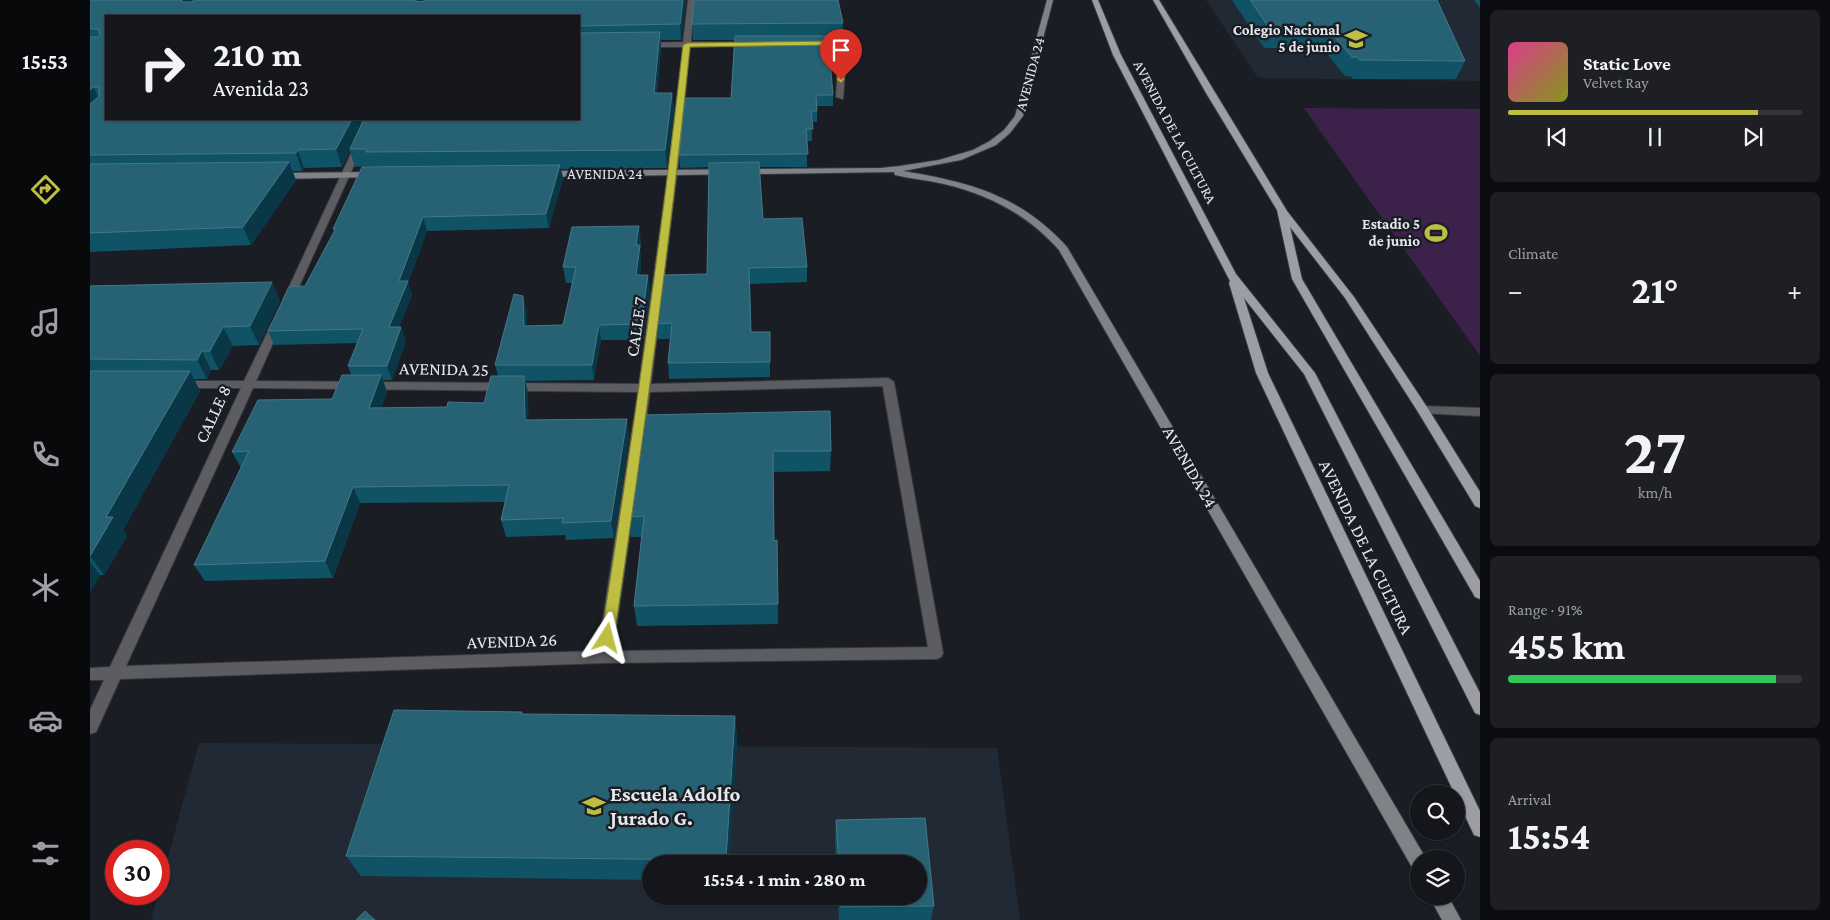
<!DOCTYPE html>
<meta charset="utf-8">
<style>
:root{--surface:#14161b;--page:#1d1f24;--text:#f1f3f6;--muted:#9d9fa3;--line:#33353a;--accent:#bebe42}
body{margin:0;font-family:"Crimson Pro",serif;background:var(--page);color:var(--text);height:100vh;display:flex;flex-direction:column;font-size:19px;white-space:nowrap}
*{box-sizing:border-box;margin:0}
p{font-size:16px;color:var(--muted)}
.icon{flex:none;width:28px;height:28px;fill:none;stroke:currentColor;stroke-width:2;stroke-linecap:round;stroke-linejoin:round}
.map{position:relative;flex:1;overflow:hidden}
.sheet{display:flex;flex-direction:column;gap:10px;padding:10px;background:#0b0c0f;width:350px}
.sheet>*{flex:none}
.hud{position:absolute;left:15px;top:15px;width:475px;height:105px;border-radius:0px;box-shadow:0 1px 4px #0004,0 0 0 1px var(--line);background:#14161b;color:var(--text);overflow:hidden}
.buttons{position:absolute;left:1320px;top:785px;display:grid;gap:10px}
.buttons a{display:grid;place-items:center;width:55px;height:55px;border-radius:50%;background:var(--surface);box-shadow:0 1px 4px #0004,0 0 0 1px var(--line);font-size:25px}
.speed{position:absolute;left:15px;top:840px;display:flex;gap:10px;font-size:25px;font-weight:700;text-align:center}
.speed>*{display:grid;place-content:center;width:65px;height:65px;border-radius:50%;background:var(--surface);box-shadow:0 1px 4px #0004,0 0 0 1px var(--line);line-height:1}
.speed .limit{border:8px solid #d22;background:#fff;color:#111}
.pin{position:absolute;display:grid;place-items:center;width:42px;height:42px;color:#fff;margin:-51px -21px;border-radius:50% 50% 50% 0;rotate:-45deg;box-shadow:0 0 5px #0007}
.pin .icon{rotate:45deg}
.me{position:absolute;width:55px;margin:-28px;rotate:9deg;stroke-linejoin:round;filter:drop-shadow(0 0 4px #0008)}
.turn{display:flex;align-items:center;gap:18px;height:105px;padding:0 25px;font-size:22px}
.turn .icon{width:65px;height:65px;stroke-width:2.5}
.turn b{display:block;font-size:35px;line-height:42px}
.big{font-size:38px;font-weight:700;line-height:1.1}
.sheet .card{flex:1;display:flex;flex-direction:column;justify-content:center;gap:8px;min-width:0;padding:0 18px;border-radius:8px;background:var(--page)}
.sheet .dial{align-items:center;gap:0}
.dial b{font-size:65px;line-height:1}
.song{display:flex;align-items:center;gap:15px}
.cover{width:60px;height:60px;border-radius:8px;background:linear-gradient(135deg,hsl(330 70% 55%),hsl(70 70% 35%))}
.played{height:5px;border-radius:2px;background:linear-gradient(90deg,var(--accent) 85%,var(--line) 85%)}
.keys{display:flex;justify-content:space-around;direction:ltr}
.heat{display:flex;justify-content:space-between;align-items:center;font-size:28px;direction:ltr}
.charge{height:8px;border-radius:4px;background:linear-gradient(90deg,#34c759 91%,var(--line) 0)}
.trip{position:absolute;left:552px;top:855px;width:285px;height:50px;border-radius:25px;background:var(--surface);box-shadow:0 1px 4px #0004,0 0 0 1px var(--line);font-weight:700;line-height:50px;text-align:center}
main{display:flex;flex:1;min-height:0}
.menu{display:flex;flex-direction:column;width:90px;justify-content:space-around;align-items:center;background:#08090b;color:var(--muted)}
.menu .icon{width:35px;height:35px}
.menu .active{color:var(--accent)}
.menu b{font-size:22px;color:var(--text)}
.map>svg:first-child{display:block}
</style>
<main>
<nav class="menu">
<b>15:53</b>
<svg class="icon active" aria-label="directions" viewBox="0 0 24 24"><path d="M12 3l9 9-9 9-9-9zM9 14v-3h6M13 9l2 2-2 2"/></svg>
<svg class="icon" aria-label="music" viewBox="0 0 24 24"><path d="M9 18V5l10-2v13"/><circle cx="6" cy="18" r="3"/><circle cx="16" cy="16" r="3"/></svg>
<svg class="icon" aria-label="phone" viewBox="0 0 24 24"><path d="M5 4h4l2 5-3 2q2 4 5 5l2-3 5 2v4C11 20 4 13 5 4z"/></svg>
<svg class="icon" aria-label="climate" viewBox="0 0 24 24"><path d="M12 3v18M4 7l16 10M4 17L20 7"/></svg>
<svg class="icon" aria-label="car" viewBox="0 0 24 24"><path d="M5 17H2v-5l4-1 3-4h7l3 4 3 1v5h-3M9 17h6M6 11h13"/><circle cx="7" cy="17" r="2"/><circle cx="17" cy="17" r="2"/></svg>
<svg class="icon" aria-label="filters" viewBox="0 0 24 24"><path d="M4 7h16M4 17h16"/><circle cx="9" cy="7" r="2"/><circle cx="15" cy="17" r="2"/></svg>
</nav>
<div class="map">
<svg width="1390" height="920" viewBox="0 0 1390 920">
<rect width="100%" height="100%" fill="#1a1e24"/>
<path fill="#212934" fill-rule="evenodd" d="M 1116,0 L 1390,0 L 1390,81 L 1168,78 Z
M 109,743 L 907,748 L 930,920 L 61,920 ZM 561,864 L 829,864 L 829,896 L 561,896 Z"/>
<path fill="#3c214a" d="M 1214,108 L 1390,109 L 1390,356 Z"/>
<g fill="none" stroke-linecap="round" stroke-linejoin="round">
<defs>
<path id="lane" d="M 798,378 L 804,382 L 853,653 L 851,657 L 846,659 L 841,657 L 839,653 L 792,382 Z"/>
<path id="street" d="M 598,0 L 604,0 L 601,42 L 659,42 L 663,44 L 659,46 L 600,47 L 588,165 L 561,384 L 798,378 L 804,382 L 798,386 L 560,392 L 523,651 L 846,647 L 851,649 L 853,653 L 851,657 L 846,659 L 515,663 L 30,679 L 6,732 L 0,734 L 0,710 L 14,680 L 0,680 L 0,668 L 20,667 L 151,388 L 90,388 L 84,384 L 86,381 L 154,381 L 182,323 L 187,320 L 192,323 L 166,381 L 549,384 L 579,165 L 593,47 L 554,47 L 550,45 L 554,43 L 593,42 ZM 163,388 L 548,392 L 508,651 L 36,666 Z
M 719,41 L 741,41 L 757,47 L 753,99 L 746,97 L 749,48 C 739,45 726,48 718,43 Z
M 277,119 L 285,119 L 203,300 L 198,303 L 194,302 L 193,300 Z
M 1333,406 L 1390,408 L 1390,416 L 1329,413 L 1327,410 Z"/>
<path id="secondary" d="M 957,0 L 963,0 L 933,116 L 920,133 L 906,145 L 871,160 L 813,171 C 879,182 930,195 977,247 L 1335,857 L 1336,859 L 1329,859 L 1329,871 L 1323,869 L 969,250 C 938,215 900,195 854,184 C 838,180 821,179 805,175 L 804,172 L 455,177 L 450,174 L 455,171 L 791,168 L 810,166 L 849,160 L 883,150 L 900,141 L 914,130 L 925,116 Z
M 285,172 L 288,173 L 288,177 L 188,179 L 183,176 L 188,173 Z
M 1339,896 L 1358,896 L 1371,920 L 1352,920 Z"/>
<path id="primary" d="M 1002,0 L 1008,0 L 1031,55 L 1146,274 L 1225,373 L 1390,693 L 1390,715 L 1385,713 L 1214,374 L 1154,298 L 1178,373 L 1390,811 L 1390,837 L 1384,835 L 1166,373 L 1139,283 L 1140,281 L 1023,55 Z
M 1063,0 L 1069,0 L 1197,211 L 1264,297 L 1337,407 L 1390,492 L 1390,508 L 1385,506 L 1328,412 L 1255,298 L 1200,227 L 1212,279 L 1390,581 L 1390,599 L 1385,597 L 1202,279 L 1187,210 L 1116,93 Z"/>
</defs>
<use href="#lane" stroke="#363a40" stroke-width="2"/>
<use href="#street" stroke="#363a40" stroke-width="2"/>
<use href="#secondary" stroke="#363a40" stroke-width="2"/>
<use href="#primary" stroke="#363a40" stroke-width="2"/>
<use href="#lane" fill="#5d5d61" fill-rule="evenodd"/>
<use href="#street" fill="#5d5d61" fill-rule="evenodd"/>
<use href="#secondary" fill="#818287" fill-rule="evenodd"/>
<use href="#primary" fill="#9d9ea5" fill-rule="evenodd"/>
</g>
<path fill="#105266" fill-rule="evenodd" d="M 0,0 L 596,0 L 591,40 L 571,40 L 571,48 L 567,93 L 582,93 L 584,110 L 577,168 L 471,169 L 473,178 L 459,228 L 337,231 L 318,283 L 322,295 L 309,327 L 311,327 L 316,341 L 302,380 L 293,380 L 297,392 L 291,408 L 357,407 L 394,403 L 408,376 L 405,365 L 437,311 L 437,326 L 473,325 L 482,283 L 476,283 L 473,267 L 551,241 L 550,249 L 551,261 L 550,275 L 558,275 L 560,291 L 553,340 L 511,340 L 504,380 L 435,381 L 438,393 L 438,420 L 537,419 L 539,436 L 524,538 L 476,540 L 475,535 L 416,537 L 411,520 L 415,502 L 270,503 L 243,578 L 115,581 L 104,565 L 151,468 L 142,452 L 242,399 L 261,375 L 258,366 L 267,343 L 184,345 L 178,331 L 215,286 L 244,232 L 243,229 L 280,166 L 265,167 L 260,151 L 252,167 L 214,168 L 212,171 L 202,171 L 206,180 L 161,245 L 0,252 ZM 489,16 L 489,119 L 16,119 Z
M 1142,0 L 1347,0 L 1375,61 L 1366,79 L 1263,79 L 1260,76 L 1255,76 L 1232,48 L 1174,48 Z
M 1384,0 L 1390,0 L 1390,8 Z
M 753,23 L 752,39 L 738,39 L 743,95 L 743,106 L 727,106 L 727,122 L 722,122 L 722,141 L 717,141 L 717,167 L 669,167 L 673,219 L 717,267 L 717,282 L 660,284 L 661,332 L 680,332 L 680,377 L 579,379 L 578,363 L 580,339 L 568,339 L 567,324 L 617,274 L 619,167 L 590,168 L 589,155 L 641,98 L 644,40 L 603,40 L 602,24 Z
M 182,282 L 190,301 L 169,345 L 143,346 L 129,370 L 121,370 L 117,379 L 104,379 L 110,391 L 33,530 L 37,536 L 14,575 L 10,575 L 0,592 L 0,286 Z
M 553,415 L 741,451 L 740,471 L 683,472 L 684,541 L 687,540 L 688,624 L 547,626 L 544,606 L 552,537 L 541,537 L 538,517 Z
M 432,712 L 433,714 L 645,716 L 647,739 L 639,864 L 561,864 L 561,880 L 271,876 L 256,856 Z
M 835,818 L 844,906 L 841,920 L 749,920 L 748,896 L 829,896 L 829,864 L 746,864 L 745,841 L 746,820 Z"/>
<path fill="#0a3746" d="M 92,0 L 114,0 L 99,15 L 92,2 Z
M 326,0 L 340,0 L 329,15 Z
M 593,0 L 596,0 L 591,40 L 590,24 Z
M 570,32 L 571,48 L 565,110 L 564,93 Z
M 3,87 L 12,104 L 0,116 L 0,90 Z
M 582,93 L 584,110 L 577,168 L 575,150 Z
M 262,119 L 276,119 L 260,149 L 260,151 L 252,167 L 246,149 Z
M 208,150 L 214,168 L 212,171 L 206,153 Z
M 199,162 L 206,180 L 161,245 L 153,227 Z
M 470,165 L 473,178 L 459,228 L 456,214 Z
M 333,217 L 337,231 L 318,283 L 322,295 L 304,341 L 299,327 L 309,281 Z
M 549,226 L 551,241 L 550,249 L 551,261 L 548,291 L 546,275 L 546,245 Z
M 558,275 L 560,291 L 553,340 L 551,324 Z
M 182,282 L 190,301 L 169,345 L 160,326 Z
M 433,296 L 437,311 L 437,342 L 434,326 Z
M 509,325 L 511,340 L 504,380 L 502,365 Z
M 133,327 L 143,346 L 129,370 L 120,351 Z
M 311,327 L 316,341 L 302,380 L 297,366 Z
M 112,351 L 121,370 L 117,379 L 107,360 Z
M 100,371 L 110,391 L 33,530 L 37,536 L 14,575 L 0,556 L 16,517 Z
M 291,375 L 297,392 L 285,425 L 279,408 Z
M 434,376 L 438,393 L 439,437 L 435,420 Z
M 537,419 L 539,436 L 524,538 L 521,521 Z
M 263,487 L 270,503 L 243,578 L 235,561 Z
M 0,562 L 10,575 L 0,592 Z
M 645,716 L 647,739 L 639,864 L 636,864 Z"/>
<path fill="#276274" stroke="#457787" d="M 0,0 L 92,0 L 92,2 L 102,2 L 104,0 L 326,0 L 326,2 L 335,1 L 336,0 L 593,0 L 590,24 L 489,26 L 489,16 L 16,16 L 16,119 L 262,119 L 246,149 L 208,150 L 206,153 L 0,155 L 0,124 L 1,123 L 0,123 L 0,104 L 9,96 L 9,87 L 3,87 L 0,90 L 0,37 L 8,37 L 10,35 L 8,29 L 0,29 Z
M 604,0 L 748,0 L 753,23 L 602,24 Z
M 1160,0 L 1347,0 L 1375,61 L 1270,60 L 1267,57 L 1262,57 L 1239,30 L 1180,29 Z
M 570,32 L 564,93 L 582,93 L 575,150 L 276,152 L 277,149 L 260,149 L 274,119 L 489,119 L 489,33 Z
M 645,36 L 738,36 L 743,95 L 726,95 L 727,111 L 721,111 L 723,129 L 716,129 L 718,154 L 589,155 L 595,98 L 641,98 Z
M 199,162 L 153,227 L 0,233 L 0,164 Z
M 669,162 L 673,219 L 712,218 L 717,267 L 659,268 L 661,332 L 680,332 L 680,362 L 578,363 L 582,323 L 567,324 L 573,275 L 617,274 L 619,163 Z
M 470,165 L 456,214 L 333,217 L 309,281 L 318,281 L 299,327 L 311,327 L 297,366 L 258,366 L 273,329 L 178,331 L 199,287 L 215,286 L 246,228 L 243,229 L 272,167 Z
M 549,226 L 546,245 L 550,245 L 546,275 L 558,275 L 551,324 L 509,325 L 502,365 L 405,365 L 424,294 L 433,296 L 434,326 L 473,325 L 486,267 L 473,267 L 482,227 Z
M 182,282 L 160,326 L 133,327 L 120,351 L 112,351 L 107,360 L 0,359 L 0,286 Z
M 0,371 L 100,371 L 16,517 L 23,517 L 0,556 Z
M 252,375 L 291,375 L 279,408 L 357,407 L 358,402 L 394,403 L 401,376 L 434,376 L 435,420 L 537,419 L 521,521 L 472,523 L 473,518 L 411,520 L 419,485 L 263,487 L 235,561 L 104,565 L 159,451 L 142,452 L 168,400 L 242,399 Z
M 740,411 L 741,451 L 683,451 L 684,541 L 687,540 L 688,604 L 544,606 L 554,516 L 538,517 L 553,415 Z
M 304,710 L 432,712 L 431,714 L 645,716 L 636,860 L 256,856 Z
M 835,818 L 844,906 L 751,907 L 750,896 L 829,896 L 829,864 L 749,864 L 746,820 Z
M 275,911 L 285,920 L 266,920 Z"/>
<path fill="#bebe42" stroke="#7c7c2b" d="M 746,41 L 757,47 L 754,80 L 751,83 L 747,80 L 750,48 L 744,45 L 600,47 C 580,245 553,441 524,638 L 522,642 L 517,643 L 513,642 L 511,638 C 542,440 571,243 593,45 L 597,43 Z"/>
<defs>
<symbol id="school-bare" viewBox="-9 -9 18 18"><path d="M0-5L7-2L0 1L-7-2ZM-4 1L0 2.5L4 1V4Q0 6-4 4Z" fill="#bebe42" stroke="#1a1e24" stroke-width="2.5" paint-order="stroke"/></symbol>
<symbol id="stadium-bare" viewBox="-9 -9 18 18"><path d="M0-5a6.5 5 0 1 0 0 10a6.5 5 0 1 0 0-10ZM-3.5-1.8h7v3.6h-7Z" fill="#bebe42" stroke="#1a1e24" stroke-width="2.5" paint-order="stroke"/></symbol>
</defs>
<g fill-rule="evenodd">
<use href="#school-bare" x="1250" y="23" width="32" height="32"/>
<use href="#stadium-bare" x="1330" y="217" width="32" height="32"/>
<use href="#school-bare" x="488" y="790" width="32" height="32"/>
</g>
<g text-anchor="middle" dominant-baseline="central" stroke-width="5" stroke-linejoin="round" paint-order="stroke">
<g font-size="15" font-weight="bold" fill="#e5e8ec" stroke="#1a1e24" text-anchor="end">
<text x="1250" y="30">Colegio Nacional<tspan x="1250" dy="17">5 de junio</tspan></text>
<text x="1330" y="224">Estadio 5<tspan x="1330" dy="17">de junio</tspan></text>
</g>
<g font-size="15" fill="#e5e8ec" stroke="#1a1e24">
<text transform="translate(940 74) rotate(-75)">AVENIDA 24</text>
<text transform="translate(1085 132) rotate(62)">AVENIDA DE LA CULTURA</text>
<text x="515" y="174">AVENIDA 24</text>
</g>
<g font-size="18" fill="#e5e8ec" stroke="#1a1e24">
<text transform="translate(546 327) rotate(-82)">CALLE 7</text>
<text transform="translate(354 369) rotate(1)">AVENIDA 25</text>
<text transform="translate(123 414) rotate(-65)">CALLE 8</text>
<text transform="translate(1100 467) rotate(60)">AVENIDA 24</text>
<text transform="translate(1276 547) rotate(64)">AVENIDA DE LA CULTURA</text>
<text transform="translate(422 641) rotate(-2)">AVENIDA 26</text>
</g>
<g font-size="21" font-weight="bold" fill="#e5e8ec" stroke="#1a1e24" text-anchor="start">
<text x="520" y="794">Escuela Adolfo<tspan x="520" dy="24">Jurado G.</tspan></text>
</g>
</g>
</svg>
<div class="buttons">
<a><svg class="icon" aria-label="search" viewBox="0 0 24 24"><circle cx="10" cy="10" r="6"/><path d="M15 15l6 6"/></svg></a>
<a><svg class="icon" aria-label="layers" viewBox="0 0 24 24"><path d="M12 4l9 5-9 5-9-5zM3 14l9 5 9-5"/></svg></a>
</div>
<div class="speed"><div class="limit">30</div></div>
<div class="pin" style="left:751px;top:80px;background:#d93025"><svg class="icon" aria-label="arrive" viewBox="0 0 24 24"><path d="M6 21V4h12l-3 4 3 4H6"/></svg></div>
<svg class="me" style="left:517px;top:638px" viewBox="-20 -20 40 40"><path d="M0-17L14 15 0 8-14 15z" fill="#bebe42" stroke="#fff" stroke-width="4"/></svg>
<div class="trip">15:54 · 1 min · 280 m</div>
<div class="hud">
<div class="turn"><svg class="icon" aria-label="right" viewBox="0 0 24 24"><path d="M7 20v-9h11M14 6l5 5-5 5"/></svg><div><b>210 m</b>Avenida 23</div></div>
</div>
</div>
<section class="sheet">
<div class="card">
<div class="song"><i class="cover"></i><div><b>Static Love</b><p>Velvet Ray</p></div></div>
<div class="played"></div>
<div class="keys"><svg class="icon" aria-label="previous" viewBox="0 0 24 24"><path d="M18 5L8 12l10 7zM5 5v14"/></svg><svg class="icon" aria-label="pause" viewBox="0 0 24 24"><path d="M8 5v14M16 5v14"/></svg><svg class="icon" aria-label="next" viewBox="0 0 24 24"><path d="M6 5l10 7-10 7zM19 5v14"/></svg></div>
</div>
<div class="card"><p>Climate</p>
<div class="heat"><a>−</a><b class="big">21°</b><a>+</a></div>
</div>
<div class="card dial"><b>27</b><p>km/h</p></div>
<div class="card"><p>Range · 91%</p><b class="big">455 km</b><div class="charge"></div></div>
<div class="card"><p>Arrival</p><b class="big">15:54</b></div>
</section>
</main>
